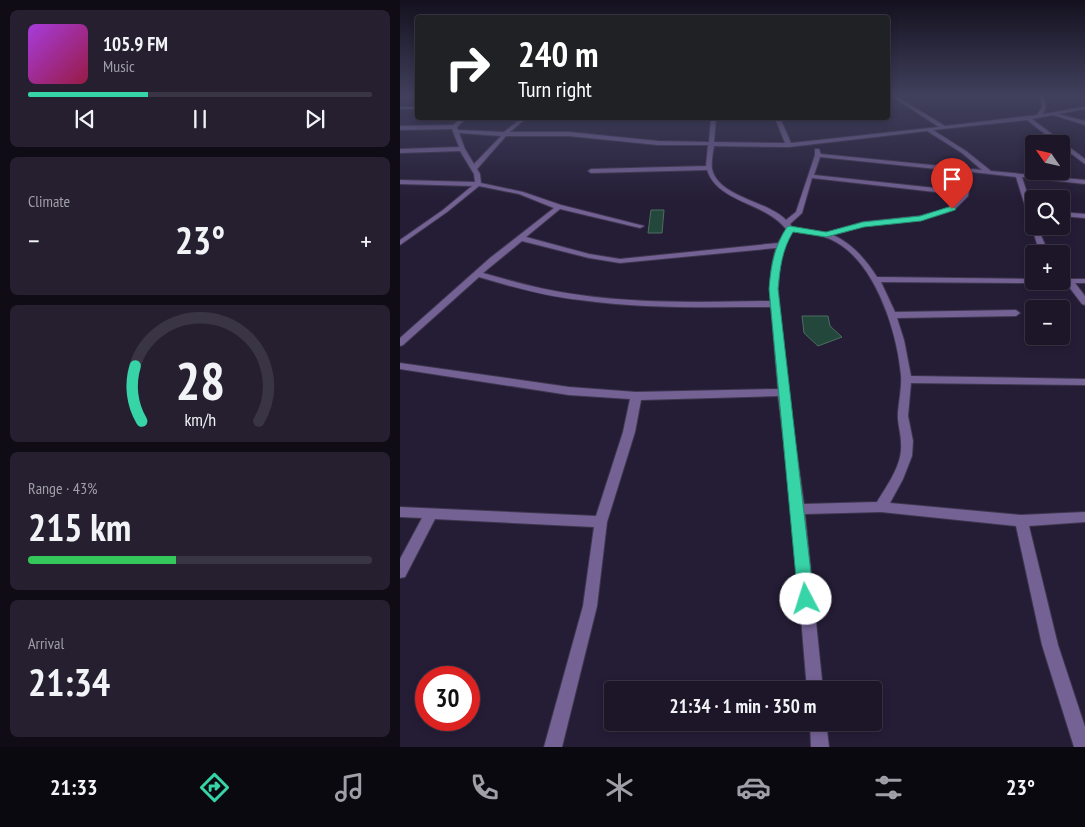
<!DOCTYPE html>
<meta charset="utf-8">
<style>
:root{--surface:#1c1628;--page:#251f30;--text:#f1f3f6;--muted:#a09fa8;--line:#3a3545;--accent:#36d4a7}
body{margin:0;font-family:"PT Sans Narrow",sans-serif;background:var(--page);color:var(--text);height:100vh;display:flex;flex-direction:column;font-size:19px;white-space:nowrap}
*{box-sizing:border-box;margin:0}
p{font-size:16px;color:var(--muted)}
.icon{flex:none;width:28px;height:28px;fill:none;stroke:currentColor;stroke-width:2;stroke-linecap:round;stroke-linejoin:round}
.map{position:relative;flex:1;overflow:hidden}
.details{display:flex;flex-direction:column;gap:10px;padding:10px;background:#0f0c16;width:400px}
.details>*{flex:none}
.hud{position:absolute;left:15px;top:15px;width:475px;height:105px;border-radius:5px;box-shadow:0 2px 8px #0003,0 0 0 1px var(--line);background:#202124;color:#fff;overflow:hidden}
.needle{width:32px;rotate:304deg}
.tools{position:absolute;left:625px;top:135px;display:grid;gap:10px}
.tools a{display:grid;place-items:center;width:45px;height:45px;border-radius:5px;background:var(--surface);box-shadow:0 2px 8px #0003,0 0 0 1px var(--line);font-size:25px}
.speed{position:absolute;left:15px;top:666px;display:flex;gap:10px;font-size:25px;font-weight:700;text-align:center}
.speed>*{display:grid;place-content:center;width:65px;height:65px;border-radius:50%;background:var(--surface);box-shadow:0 2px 8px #0003,0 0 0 1px var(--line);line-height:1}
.speed .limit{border:8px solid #d22;background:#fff;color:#111}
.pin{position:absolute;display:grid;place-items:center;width:42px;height:42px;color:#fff;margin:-51px -21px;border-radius:50% 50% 50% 0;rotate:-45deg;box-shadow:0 0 5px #0007}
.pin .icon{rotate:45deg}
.me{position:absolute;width:55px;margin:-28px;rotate:355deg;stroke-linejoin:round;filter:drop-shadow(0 0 4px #0008)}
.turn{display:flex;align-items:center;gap:18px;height:105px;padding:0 20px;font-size:22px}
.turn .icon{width:65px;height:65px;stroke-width:2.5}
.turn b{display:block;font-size:35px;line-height:42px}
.big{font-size:38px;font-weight:600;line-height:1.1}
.details .card{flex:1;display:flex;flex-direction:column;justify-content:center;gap:8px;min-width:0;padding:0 18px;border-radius:8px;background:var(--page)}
.details .dial{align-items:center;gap:0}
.dial svg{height:130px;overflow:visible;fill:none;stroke:var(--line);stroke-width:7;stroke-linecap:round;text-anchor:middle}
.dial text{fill:var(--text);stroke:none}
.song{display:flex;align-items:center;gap:15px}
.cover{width:60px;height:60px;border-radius:8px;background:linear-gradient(135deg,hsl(280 70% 55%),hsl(340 70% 35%))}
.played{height:5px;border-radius:2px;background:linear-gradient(90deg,var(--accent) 35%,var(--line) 35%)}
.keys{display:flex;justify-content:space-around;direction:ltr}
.heat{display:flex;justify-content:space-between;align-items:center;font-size:28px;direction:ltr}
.charge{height:8px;border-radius:4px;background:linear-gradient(90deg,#34c759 43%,var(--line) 0)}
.trip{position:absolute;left:204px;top:681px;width:278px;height:50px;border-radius:5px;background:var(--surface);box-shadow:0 2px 8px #0003,0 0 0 1px var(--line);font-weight:600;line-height:50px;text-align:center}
.dock{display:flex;height:80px;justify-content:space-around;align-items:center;background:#0b0910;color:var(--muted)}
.dock .icon{width:35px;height:35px}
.dock .active{color:var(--accent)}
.dock b{font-size:22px;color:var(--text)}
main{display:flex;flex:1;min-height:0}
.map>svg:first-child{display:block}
</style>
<main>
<section class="details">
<div class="card">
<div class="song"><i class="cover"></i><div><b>105.9 FM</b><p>Music</p></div></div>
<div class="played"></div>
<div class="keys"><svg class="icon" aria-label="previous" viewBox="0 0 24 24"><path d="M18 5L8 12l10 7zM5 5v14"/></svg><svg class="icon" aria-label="pause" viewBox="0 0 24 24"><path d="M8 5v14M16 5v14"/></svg><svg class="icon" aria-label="next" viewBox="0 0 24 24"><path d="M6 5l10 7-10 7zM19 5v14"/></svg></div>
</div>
<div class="card"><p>Climate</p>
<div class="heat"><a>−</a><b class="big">23°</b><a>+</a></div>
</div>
<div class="card dial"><svg viewBox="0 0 100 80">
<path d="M14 69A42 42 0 1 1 86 69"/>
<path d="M14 69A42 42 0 0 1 10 35" stroke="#36d4a7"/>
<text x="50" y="56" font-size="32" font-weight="700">28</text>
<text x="50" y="72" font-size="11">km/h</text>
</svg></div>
<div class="card"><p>Range · 43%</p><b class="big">215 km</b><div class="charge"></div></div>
<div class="card"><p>Arrival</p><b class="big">21:34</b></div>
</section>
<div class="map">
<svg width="685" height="747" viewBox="0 0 685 747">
<rect width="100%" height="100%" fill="#251d36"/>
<path fill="#23473a" stroke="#4a6e60" d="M 251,210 L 264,210 L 262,233 L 248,233 Z
M 402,316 L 428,316 L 430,326 L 442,337 L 418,346 L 404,333 Z"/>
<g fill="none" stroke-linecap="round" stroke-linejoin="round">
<defs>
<path id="minor" d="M 491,96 L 496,96 L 545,126 L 637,115 L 642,107 L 640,96 L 644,96 L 646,107 L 643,114 L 685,107 L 685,109 L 658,114 L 685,121 L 685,125 L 653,115 L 632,119 L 685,159 L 685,164 L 661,146 L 661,144 L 658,144 L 627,120 L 533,130 L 566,151 L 591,171 L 685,180 L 685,184 L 622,177 L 634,215 L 634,226 L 637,226 L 649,254 L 641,254 L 637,244 L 616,177 L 572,172 L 568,196 L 554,210 L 521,220 L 464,226 L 433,235 C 453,244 466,260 477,277 L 634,279 L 634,281 L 638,281 L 634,283 L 481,282 L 495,312 L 616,310 L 620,313 L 616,316 L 497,318 L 504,340 L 511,376 L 685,379 L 685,385 L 511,383 L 508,416 L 513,441 L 512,456 L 503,479 L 490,503 L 621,515 L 685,512 L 685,522 L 629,526 L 658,645 L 685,727 L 685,747 L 674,747 L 642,645 L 616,526 L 481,512 L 405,514 L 423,690 L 407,690 L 392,509 L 378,396 L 241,400 L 235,432 L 207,522 L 197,606 L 162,747 L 144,747 L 183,606 L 194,527 L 35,519 L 5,577 L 0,578 L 0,559 L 22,518 L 0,517 L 0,507 L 196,516 L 223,432 L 230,399 L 169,395 L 0,369 L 0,363 L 169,387 L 236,392 L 378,389 L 371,307 C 307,307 243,309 180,300 C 145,296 112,287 79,277 L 3,345 L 0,346 L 0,338 L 90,258 L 154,208 L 119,194 L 79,186 L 47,212 L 0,245 L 0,240 L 43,210 L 72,186 L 0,184 L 0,180 L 75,182 L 74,174 L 60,151 L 0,153 L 0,149 L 59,147 L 52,129 L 0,130 L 0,126 L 53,125 L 62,118 L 66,118 L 57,127 L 58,130 L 104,132 L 122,118 L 126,118 L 110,132 L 169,132 L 258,141 L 309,142 L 311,118 L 316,118 L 314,142 L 385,143 L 375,118 L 380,118 L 391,143 L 539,127 ZM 527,131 L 562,153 L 582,170 L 421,154 L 419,149 L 415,149 L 415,155 L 396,212 L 386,220 C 368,201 318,197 312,169 C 311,161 313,153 314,146 L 389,147 ZM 59,133 L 101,136 L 74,164 L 65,149 ZM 106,136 L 169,136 L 258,145 L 308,145 L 306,166 L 191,169 L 188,171 L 191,173 L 307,170 C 318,203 365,202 386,229 L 378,243 L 220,259 L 189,254 L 126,237 L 160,209 L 240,228 L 244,226 L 161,205 L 123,192 L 81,183 L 80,174 L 77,169 ZM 420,157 L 566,172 L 563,191 L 414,175 ZM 412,178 L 562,195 L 550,208 L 520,216 L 463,222 L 426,233 L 392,227 L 390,224 L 402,213 ZM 392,231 C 405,233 418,234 430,239 C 474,258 497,330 501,375 C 502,387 499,400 498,412 C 497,423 501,432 501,443 C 503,464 488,484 477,502 L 404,504 L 388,392 L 378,289 L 380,262 L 385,245 ZM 122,241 L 189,258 L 220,263 L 376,248 C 371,265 369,283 371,301 C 307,302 243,304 180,295 C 147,291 115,282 83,273 Z
M 0,107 L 18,107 L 18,109 L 0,109 Z
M 661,212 L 685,214 L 685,218 L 661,216 Z
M 661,270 L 664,270 L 671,279 L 685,279 L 685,283 L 675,283 L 685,296 L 685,305 L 682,304 L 666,283 L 662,281 Z
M 410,722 L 426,722 L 429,747 L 411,747 Z"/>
</defs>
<use href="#minor" stroke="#3f374f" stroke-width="2"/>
<use href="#minor" fill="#746295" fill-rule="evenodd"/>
</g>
<linearGradient id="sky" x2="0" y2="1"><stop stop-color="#14101e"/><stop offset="0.48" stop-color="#40405d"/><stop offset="1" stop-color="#40405d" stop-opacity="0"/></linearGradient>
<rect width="685" height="200" fill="url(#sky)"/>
<path fill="#36d4a7" stroke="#238a6d" d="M 552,206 L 556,209 L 555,210 L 521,221 L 464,227 L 426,237 L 393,232 C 382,250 380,268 378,289 L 414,599 L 412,605 L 406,607 L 400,605 L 398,599 L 369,289 C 371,265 374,247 387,227 L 390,226 L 426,232 L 463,222 L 520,216 Z"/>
</svg>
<div class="tools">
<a><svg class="needle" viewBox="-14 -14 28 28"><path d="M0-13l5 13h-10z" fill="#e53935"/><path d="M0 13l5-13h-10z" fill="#a09fa8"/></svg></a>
<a><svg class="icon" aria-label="search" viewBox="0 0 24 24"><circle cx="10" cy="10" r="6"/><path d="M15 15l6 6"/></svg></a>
<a>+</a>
<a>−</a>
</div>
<div class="speed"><div class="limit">30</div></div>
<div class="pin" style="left:552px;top:209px;background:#d93025"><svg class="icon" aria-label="arrive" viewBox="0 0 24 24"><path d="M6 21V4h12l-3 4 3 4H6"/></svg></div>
<svg class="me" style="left:406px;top:599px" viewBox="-20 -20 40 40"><circle r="19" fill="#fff"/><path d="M0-13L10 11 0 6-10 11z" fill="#36d4a7"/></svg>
<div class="trip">21:34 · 1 min · 350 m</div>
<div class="hud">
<div class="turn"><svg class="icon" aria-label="right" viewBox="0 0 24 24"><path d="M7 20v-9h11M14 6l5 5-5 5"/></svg><div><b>240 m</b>Turn right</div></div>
</div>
</div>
</main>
<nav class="dock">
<b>21:33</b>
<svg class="icon active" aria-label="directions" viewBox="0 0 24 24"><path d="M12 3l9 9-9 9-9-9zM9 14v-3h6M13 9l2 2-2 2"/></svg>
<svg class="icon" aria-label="music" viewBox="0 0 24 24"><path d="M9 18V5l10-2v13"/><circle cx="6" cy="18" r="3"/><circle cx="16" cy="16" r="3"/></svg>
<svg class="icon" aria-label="phone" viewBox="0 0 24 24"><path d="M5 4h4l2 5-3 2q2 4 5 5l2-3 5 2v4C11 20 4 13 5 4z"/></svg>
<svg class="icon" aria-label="climate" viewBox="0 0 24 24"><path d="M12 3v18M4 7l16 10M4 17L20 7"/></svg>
<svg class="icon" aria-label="car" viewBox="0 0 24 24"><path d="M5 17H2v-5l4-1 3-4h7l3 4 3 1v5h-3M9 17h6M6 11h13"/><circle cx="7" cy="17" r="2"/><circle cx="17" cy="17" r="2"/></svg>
<svg class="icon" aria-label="filters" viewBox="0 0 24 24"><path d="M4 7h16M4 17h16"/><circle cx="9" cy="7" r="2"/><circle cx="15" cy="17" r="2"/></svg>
<b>23°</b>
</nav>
